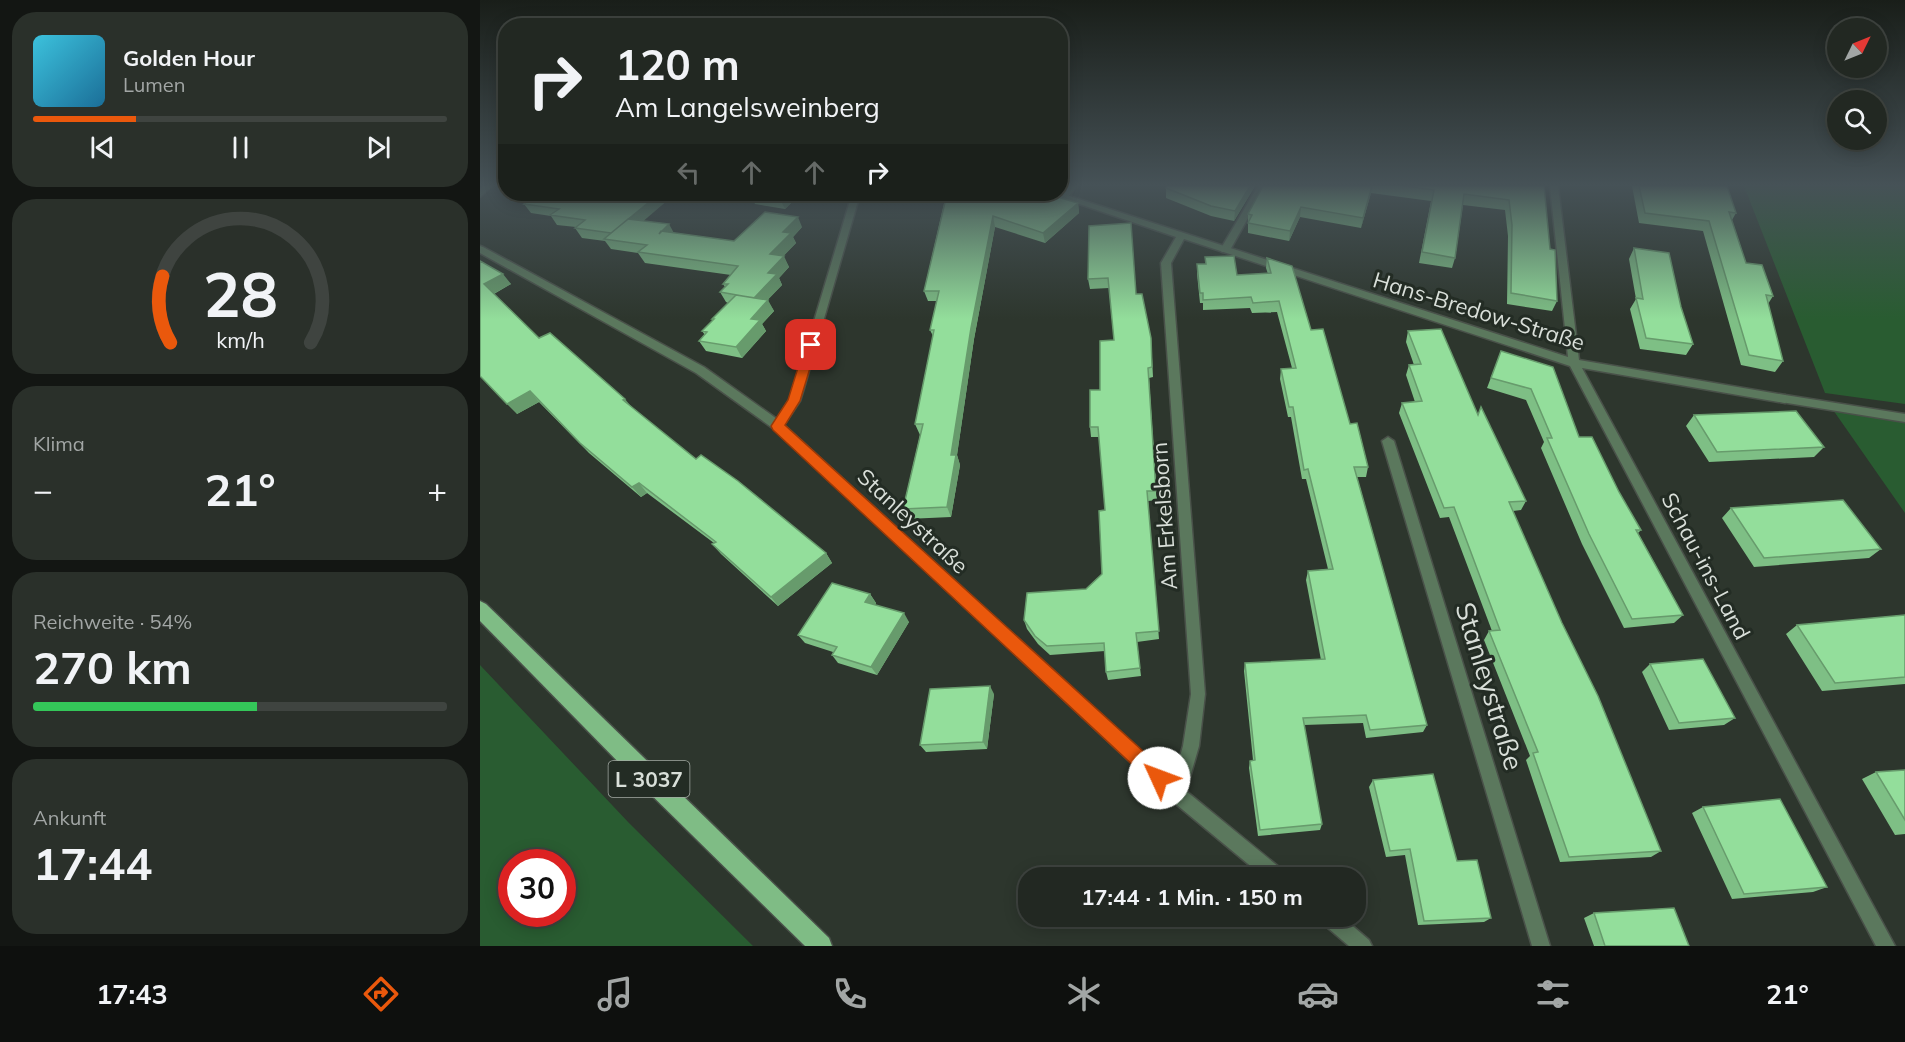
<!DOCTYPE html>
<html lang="de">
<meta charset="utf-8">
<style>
:root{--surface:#222822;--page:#2a302a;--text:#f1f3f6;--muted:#a2a6a5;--line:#3f4440;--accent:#ea580c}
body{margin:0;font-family:Mulish,sans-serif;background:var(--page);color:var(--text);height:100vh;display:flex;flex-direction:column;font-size:22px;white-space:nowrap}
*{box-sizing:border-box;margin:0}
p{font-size:20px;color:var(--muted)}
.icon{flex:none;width:33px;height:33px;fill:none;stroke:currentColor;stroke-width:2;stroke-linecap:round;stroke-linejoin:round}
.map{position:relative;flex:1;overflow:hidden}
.drawer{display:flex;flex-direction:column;gap:12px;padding:12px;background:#131613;width:480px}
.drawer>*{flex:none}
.top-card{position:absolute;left:18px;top:18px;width:570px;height:183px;border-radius:24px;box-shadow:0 3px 15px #0003,0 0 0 2px var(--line);background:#222822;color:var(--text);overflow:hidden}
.needle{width:39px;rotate:47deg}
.buttons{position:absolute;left:1347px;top:18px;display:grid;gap:12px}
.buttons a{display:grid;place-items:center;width:60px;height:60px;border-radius:50%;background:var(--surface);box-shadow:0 3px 15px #0003,0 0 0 2px var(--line);font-size:30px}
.speed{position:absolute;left:18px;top:849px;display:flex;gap:12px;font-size:30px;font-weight:700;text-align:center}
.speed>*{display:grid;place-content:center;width:78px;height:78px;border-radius:50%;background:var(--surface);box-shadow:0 3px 15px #0003,0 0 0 2px var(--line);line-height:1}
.speed .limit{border:9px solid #d22;background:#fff;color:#111}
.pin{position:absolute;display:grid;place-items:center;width:51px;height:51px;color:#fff;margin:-26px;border-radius:12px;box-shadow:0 3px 9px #0006}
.me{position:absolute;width:66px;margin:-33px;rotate:313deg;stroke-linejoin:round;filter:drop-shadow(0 0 4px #0008)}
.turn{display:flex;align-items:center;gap:21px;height:126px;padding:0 18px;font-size:27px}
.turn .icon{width:78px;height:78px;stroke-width:2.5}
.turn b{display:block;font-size:42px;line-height:51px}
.lanes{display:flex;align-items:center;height:57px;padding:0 18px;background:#0003;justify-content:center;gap:30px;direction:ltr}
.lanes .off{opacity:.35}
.big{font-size:45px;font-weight:700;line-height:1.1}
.drawer .card{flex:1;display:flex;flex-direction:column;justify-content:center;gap:9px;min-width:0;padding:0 21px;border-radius:24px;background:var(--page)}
.drawer .dial{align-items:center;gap:0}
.dial svg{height:156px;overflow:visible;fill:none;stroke:var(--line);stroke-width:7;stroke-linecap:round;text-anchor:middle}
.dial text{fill:var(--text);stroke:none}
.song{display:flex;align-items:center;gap:18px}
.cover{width:72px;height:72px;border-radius:9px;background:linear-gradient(135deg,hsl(190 70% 55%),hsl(200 70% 35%))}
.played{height:6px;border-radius:3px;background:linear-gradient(90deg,var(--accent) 25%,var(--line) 25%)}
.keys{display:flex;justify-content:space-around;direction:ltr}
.heat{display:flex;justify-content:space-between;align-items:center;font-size:33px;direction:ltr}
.charge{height:9px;border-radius:4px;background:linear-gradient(90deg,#34c759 54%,var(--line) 0)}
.trip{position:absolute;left:538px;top:867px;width:348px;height:60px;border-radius:24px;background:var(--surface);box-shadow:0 3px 15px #0003,0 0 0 2px var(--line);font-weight:700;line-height:60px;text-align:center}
.dock{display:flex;height:96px;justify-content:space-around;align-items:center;background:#0e100e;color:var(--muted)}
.dock .icon{width:42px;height:42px}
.dock .on{color:var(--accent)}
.dock b{font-size:27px;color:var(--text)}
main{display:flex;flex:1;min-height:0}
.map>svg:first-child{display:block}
</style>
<main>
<section class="drawer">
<div class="card">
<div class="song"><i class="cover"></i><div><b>Golden Hour</b><p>Lumen</p></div></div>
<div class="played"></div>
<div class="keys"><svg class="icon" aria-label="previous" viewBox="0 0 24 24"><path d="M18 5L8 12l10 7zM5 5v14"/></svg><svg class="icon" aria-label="pause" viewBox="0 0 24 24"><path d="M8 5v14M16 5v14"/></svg><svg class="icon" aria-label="next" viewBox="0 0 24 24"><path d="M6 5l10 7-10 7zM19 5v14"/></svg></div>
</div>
<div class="card dial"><svg viewBox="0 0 100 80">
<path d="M14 69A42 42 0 1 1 86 69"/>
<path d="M14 69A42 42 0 0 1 10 35" stroke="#ea580c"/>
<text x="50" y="56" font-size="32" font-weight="700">28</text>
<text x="50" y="72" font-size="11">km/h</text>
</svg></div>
<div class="card"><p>Klima</p>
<div class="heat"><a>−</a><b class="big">21°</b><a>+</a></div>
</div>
<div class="card"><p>Reichweite · 54%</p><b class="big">270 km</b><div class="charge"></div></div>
<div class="card"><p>Ankunft</p><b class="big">17:44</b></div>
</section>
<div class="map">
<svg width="1425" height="946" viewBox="0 0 1425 946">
<rect width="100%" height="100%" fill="#2d362d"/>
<path fill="#295c31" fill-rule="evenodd" d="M 1264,186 L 1425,186 L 1425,404 L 1345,393 Z
M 1351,407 L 1425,420 L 1425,513 Z
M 0,665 L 149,823 L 273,946 L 0,946 ZM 32,862 L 82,862 L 82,914 L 32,914 Z"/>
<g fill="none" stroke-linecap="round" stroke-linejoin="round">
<defs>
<path id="lane" d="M 588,186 L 597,186 L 586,199 L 580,199 L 579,197 Z
M 778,186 L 786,186 L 750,250 L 748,252 L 742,252 L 740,250 Z
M 1305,395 L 1425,414 L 1425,422 L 1301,402 L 1299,399 Z"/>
<path id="street" d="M 3,186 L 12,186 L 0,197 L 0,189 Z
M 1070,186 L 1078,186 L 1099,360 L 1305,395 L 1311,399 L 1305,403 L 1102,368 L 1415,946 L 1396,946 L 1090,366 L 704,239 L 691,263 L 725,694 L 719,746 L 706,791 L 805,872 L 807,878 L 785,878 L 691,800 L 294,429 L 216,373 L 0,253 L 0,246 L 3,247 L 224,367 L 297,419 L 309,400 L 314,388 L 372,194 L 380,194 L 324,388 L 320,401 L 304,425 L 693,780 L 703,746 L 711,694 L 681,263 L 696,237 L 570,194 L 580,193 L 1088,357 Z
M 908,437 L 914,441 L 1070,946 L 1052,946 L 902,441 Z
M 838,916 L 861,916 L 889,940 L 892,946 L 869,946 L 841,922 Z"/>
<path id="primary" d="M 0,601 L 6,604 L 349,938 L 352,946 L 325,946 L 150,774 L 0,621 Z"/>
</defs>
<use href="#lane" stroke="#495149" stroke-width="3"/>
<use href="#street" stroke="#495149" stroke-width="3"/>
<use href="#primary" stroke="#495149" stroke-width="3"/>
<use href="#lane" fill="#5b785d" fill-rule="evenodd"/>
<use href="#street" fill="#5b785d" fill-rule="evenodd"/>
<use href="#primary" fill="#7fbc85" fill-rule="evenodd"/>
</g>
<path fill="#7ebf85" d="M 775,186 L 754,221 L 731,216 L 686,198 L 686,188 Z
M 783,186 L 1064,186 L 1070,249 L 1077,301 L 1072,311 L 1027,304 L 1028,236 L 1025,210 L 983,205 L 975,258 L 972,268 L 939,263 L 951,201 L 891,193 L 881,228 L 820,217 L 809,241 L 768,233 L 768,214 Z
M 1152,186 L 1247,186 L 1256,213 L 1252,220 L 1266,263 L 1293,296 L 1288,304 L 1303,361 L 1295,372 L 1261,365 L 1223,231 L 1159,223 Z
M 270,194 L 320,194 L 305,209 L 275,204 Z
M 396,194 L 567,194 L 598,203 L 599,213 L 565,243 L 515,227 L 494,339 L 477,455 L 480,465 L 471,517 L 427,519 L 423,509 L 440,435 L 435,424 L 453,336 L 450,330 L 457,301 L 448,301 L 444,291 L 465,199 L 399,201 Z
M 44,204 L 164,221 L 194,233 L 254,241 L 322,227 L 313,237 L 316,243 L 303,256 L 309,267 L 299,278 L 302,285 L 287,300 L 294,311 L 282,324 L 286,331 L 262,358 L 226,351 L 219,341 L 225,335 L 222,331 L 233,320 L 232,319 L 248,303 L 246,302 L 240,292 L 245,287 L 243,284 L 251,275 L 165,263 L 158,253 L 131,249 L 125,241 L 102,238 L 95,228 L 96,227 L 77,225 L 71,216 L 51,213 Z
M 609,226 L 656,294 L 671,338 L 673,377 L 669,378 L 677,500 L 668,501 L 679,639 L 657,642 L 661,676 L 628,680 L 626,672 L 625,651 L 570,655 L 558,644 L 547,629 L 544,620 L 606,589 L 622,574 L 625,510 L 619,437 L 611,437 L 610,427 L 634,340 L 629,288 L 610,289 L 608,279 Z
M 1154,248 L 1201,307 L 1213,344 L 1206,355 L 1160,349 L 1150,309 L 1156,299 L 1149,259 Z
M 725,257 L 757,275 L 788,274 L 786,268 L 787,258 L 831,330 L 888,467 L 886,477 L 877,477 L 947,725 L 943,732 L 886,738 L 883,723 L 824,725 L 842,824 L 840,830 L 778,836 L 769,768 L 770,761 L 773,760 L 764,671 L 765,663 L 841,660 L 826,580 L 828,571 L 848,569 L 826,479 L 822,479 L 811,417 L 808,417 L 800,379 L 801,369 L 812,368 L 797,312 L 772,313 L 770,308 L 723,310 L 723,303 L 720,303 L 717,274 L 717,264 L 725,264 Z
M 0,261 L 31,284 L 14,294 L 59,338 L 153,409 L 216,459 L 346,553 L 352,563 L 298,606 L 241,554 L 232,544 L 234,543 L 167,493 L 161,497 L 109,453 L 59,402 L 37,414 Z
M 928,331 L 997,414 L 1046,501 L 1041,510 L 1033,511 L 1181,851 L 1171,857 L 1080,862 L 1046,760 L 1050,756 L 1004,640 L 1009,631 L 1012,631 L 969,517 L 960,518 L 919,413 L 922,403 L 935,402 L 926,375 L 929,365 L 934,365 L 926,342 Z
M 1021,351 L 1099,437 L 1139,492 L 1161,530 L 1158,533 L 1203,615 L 1194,623 L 1144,628 L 1102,544 L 1061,448 L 1064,442 L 1046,400 L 1007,388 Z
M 1214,415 L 1344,447 L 1334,457 L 1229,462 L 1206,426 Z
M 1251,508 L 1401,549 L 1389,558 L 1274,567 L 1242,518 Z
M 390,594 L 396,603 L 395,605 L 429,622 L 397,675 L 358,663 L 352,655 L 353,652 L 325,643 L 318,635 Z
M 1425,615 L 1425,684 L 1342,691 L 1306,634 L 1317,625 Z
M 1170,664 L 1255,718 L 1244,725 L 1189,730 L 1162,672 Z
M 514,694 L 507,749 L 446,752 L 440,745 Z
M 1425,770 L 1425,834 L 1415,835 L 1382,779 L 1396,772 Z
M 893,780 L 977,861 L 1011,918 L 1004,922 L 938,925 L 925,855 L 906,857 L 889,787 Z
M 1223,807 L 1347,887 L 1333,892 L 1252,899 L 1212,813 Z
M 1114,913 L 1209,946 L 1114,946 L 1104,918 Z"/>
<path fill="#679b6c" d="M 770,186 L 775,186 L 754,221 L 755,211 Z
M 893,186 L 881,228 L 883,218 Z
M 179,194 L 195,194 L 140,241 L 132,233 Z
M 305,194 L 320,194 L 305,209 L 300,199 Z
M 598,203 L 599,213 L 565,243 L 563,233 Z
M 821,207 L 820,217 L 809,241 L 810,231 Z
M 513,216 L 515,227 L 494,339 L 477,455 L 480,465 L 471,517 L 467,507 L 471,455 L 491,328 Z
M 318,217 L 322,227 L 313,237 L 316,243 L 296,264 L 290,254 L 303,232 Z
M 189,224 L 195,235 L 179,234 Z
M 304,256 L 309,267 L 299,278 L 302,285 L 280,308 L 274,298 L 288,273 Z
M 23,274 L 31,284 L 13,294 L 4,284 Z
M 288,300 L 294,311 L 282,324 L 286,331 L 262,358 L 256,347 L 271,319 Z
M 50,391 L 59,402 L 37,414 L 27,404 Z
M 145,399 L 153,409 L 143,400 Z
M 159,483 L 167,493 L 161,497 L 152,487 Z
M 346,553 L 352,563 L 298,606 L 291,597 Z
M 390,594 L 396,603 L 391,611 L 385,602 Z
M 424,613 L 429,622 L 397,675 L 391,667 Z
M 510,686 L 514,694 L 507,749 L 503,742 Z"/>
<path fill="#93de9b" stroke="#679b6c" stroke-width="1.5" d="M 687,186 L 770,186 L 755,211 L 731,206 L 686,188 Z
M 783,186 L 892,186 L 883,218 L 821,207 L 810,231 L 768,223 L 772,215 L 768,214 Z
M 923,186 L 1064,186 L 1070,249 L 1075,250 L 1077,301 L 1031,293 L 1032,225 L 1029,200 L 984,194 L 975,258 L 942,252 L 954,190 Z
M 1159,186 L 1247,186 L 1256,213 L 1249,212 L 1266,263 L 1282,265 L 1293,296 L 1286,295 L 1303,361 L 1269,355 L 1229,221 L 1165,213 Z
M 58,194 L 179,194 L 131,233 L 95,228 L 105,220 L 70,215 L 79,209 L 44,204 Z
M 270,194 L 305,194 L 300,199 Z
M 467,194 L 567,194 L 598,203 L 563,233 L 513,216 L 491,328 L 471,455 L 476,455 L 467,507 L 423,509 L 443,424 L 435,424 L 454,330 L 450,330 L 459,291 L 444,291 Z
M 285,212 L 318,217 L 303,232 L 311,233 L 290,254 L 304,256 L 288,273 L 297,274 L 274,298 L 240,292 L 248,284 L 243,284 L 258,266 L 158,252 L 167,245 L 124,239 L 148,219 L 189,224 L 179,234 L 181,231 L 254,241 Z
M 651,223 L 656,294 L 662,294 L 671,338 L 672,367 L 668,368 L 676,491 L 667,491 L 679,631 L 656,633 L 660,668 L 626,672 L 624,643 L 567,646 L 555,636 L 544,620 L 547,593 L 606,589 L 622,574 L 619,511 L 625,510 L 618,427 L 610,427 L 610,390 L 620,390 L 620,341 L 634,340 L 628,278 L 608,279 L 609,226 Z
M 1154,248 L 1189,253 L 1201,307 L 1213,344 L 1166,338 L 1156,298 L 1163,299 Z
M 754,256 L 757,275 L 791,273 L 787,258 L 812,266 L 831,330 L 843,329 L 870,424 L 877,423 L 888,467 L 874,467 L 947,725 L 890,730 L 886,715 L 823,718 L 842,824 L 780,830 L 770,761 L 775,760 L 765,663 L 845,659 L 828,571 L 853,569 L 828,469 L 824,470 L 813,407 L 809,407 L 801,369 L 816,368 L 799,301 L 773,303 L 771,297 L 723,300 L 723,293 L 720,293 L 717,264 L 726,264 L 725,257 Z
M 0,261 L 23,274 L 4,284 L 59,338 L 70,333 L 145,399 L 143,400 L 216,459 L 221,455 L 258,481 L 346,553 L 291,597 L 232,544 L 236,542 L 159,483 L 152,487 L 100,443 L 50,391 L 27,404 L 0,376 Z
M 256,295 L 288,300 L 271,319 L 280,320 L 256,347 L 219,341 L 227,332 L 222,331 L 234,319 L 232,319 Z
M 961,329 L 998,415 L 1001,407 L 1046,501 L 1029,502 L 1082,623 L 1118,696 L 1181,851 L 1089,857 L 1053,753 L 1058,752 L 1009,631 L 1020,630 L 974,507 L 964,508 L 922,403 L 942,401 L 929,365 L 941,364 L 928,331 Z
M 1021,351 L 1073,367 L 1099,437 L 1112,437 L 1139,492 L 1161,530 L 1156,530 L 1203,615 L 1152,619 L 1109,534 L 1067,438 L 1072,438 L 1051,389 L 1011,378 Z
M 1316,411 L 1344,447 L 1237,452 L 1214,415 Z
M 1363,500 L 1401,549 L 1284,558 L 1251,508 Z
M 352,583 L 390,594 L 385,602 L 424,613 L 391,667 L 352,655 L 357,647 L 318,635 Z
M 1425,615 L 1425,677 L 1355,683 L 1317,625 Z
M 1223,659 L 1255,718 L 1199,723 L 1170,664 Z
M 510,686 L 503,742 L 440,745 L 450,689 Z
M 1425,770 L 1425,820 L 1396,772 Z
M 953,774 L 977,861 L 997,860 L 1011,918 L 944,921 L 930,849 L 910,851 L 893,780 Z
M 1300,799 L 1347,887 L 1264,894 L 1223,807 Z
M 1194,908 L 1209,946 L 1125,946 L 1114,913 Z"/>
<linearGradient id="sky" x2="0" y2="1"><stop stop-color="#191e19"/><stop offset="0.58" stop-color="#465257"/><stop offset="1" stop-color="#465257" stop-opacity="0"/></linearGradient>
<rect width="1425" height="319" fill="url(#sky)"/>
<path fill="#ea580c" stroke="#983908" stroke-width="1.5" d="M 331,341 L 337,345 L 320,401 L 305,425 L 686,772 L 688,778 L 686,784 L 679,787 L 673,784 L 293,430 L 291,426 L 308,400 L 325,345 Z"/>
<g text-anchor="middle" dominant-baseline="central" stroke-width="6" stroke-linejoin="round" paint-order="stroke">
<rect fill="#232c24" stroke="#a2a9a3" stroke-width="1.5" x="128.5" y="761" width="81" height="36" rx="4.5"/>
<g font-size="21" font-weight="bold" fill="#d9dfd9">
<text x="169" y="779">L 3037</text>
</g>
<g font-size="22" fill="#d9dfd9" stroke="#232c24">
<text transform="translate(999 311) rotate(17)">Hans-Bredow-Straße</text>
<text transform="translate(684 516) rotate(-94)">Am Erkelsborn</text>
<text transform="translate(433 521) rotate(43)">Stanleystraße</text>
<text transform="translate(1226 566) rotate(62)">Schau-ins-Land</text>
</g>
<g font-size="27" fill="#d9dfd9" stroke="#232c24">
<text transform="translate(1010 686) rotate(73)">Stanleystraße</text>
</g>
</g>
</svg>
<div class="buttons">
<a><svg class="needle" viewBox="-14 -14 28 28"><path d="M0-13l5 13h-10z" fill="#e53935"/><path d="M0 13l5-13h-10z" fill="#a2a6a5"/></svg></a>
<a><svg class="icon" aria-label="search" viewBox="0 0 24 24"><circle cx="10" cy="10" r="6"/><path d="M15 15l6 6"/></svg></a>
</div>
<div class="speed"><div class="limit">30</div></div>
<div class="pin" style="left:331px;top:345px;background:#d93025"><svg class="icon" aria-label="arrive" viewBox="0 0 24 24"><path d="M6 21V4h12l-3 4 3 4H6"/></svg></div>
<svg class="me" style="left:679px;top:778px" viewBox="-20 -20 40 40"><circle r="19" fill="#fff"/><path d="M0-13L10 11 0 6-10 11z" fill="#ea580c"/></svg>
<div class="trip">17:44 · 1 Min. · 150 m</div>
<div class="top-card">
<div class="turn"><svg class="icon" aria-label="right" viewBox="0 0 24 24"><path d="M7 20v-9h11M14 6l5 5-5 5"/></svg><div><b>120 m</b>Am Langelsweinberg</div></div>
<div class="lanes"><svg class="icon off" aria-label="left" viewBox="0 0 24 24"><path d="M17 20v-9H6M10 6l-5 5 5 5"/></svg><svg class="icon off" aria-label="ahead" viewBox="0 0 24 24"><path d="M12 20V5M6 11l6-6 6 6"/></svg><svg class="icon off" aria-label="ahead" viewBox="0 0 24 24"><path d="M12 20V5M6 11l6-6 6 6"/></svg><svg class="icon" aria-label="right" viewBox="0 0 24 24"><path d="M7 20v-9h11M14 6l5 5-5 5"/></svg></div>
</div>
</div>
</main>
<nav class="dock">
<b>17:43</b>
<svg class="icon on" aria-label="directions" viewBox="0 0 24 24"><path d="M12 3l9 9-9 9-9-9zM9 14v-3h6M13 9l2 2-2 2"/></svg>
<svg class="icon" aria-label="music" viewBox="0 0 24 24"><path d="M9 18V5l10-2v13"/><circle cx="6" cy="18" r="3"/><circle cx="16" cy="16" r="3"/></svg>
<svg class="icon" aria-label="phone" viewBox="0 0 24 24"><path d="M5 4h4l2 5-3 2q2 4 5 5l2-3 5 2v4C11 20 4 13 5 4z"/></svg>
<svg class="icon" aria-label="climate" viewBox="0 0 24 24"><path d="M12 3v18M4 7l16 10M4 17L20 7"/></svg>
<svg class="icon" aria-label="car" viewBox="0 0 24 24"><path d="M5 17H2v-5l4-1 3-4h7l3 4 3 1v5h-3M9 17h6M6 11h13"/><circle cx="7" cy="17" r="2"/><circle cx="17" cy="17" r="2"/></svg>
<svg class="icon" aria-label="filters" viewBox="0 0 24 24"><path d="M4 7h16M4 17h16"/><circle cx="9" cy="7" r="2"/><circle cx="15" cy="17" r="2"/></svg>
<b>21°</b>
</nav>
